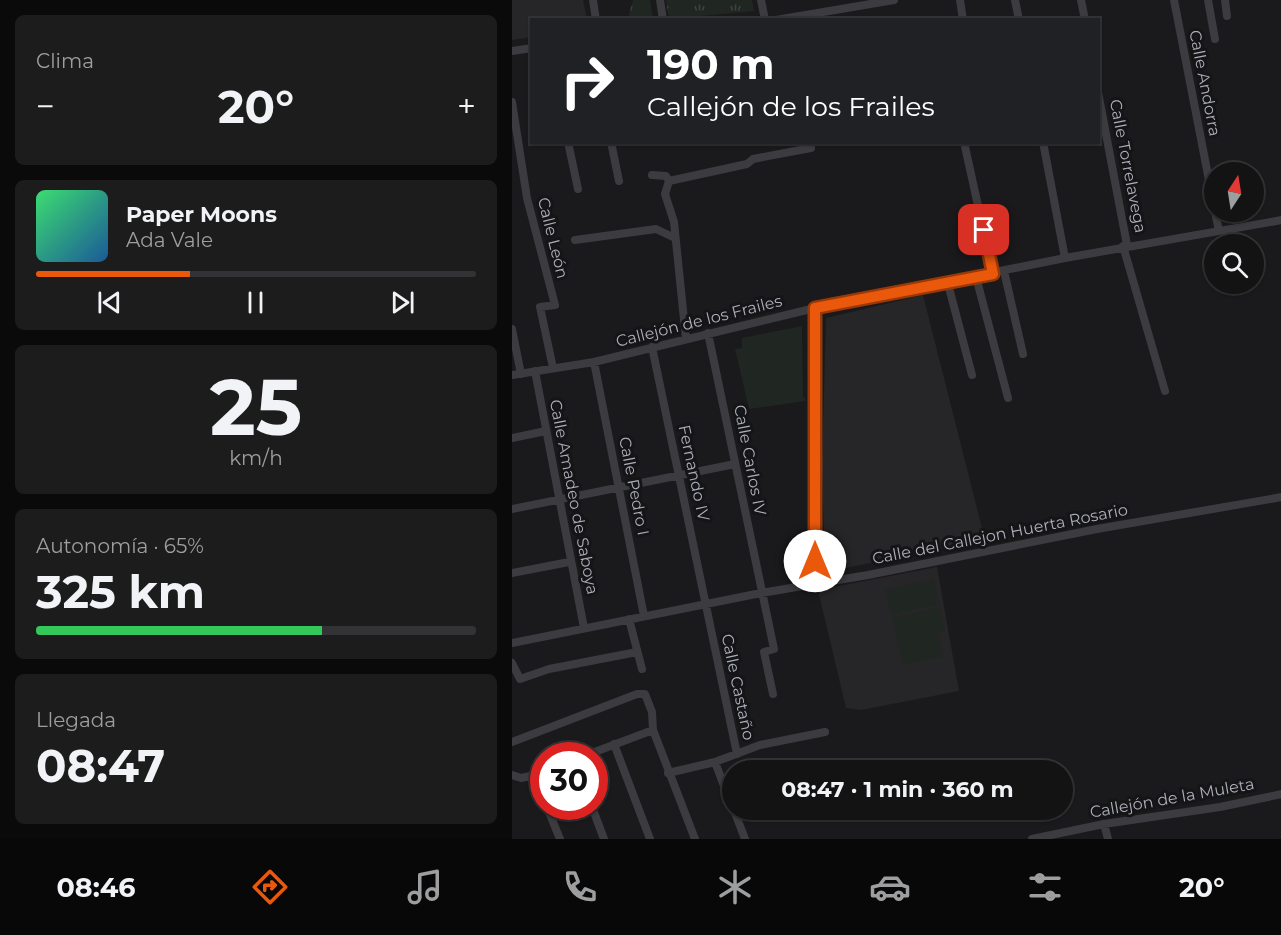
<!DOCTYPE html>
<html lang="es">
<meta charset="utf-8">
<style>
:root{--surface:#141314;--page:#1d1c1d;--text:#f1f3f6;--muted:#9d9ea0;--line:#333234;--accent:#ea580c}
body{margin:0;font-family:Montserrat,sans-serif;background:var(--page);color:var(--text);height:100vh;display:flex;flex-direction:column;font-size:22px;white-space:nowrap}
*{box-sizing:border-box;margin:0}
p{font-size:20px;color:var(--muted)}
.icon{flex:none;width:33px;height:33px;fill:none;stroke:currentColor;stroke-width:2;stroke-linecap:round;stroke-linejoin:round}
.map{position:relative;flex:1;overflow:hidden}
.panel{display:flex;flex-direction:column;gap:15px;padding:15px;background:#0b0a0b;width:512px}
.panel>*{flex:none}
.banner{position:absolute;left:18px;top:18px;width:570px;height:126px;border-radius:0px;box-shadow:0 2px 4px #0004,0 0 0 2px var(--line);background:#202124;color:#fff;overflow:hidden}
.needle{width:39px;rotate:12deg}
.fabs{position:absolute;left:692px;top:162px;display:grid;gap:12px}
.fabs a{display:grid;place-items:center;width:60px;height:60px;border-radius:50%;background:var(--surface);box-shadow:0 2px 4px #0004,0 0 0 2px var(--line);font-size:30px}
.speed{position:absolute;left:18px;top:742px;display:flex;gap:12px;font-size:30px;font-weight:700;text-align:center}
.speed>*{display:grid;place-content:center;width:78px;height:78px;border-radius:50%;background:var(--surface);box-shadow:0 2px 4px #0004,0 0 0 2px var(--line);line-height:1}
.speed .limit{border:9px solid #d22;background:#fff;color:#111}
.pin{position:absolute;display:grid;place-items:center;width:51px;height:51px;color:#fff;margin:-26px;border-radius:12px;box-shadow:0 3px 9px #0006}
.me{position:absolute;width:66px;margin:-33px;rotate:0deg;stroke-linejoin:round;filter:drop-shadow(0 0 4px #0008)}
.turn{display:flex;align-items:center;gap:21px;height:126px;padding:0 18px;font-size:27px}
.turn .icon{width:78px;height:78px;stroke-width:2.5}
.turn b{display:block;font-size:42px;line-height:51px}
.big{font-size:45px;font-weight:700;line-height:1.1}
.panel .card{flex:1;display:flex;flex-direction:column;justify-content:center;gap:9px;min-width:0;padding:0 21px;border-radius:9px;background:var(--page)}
.panel .dial{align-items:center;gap:0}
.dial b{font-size:78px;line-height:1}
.song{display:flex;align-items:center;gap:18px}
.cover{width:72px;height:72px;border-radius:9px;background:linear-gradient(135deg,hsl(140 70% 55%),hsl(210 70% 35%))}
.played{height:6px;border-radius:3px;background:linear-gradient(90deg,var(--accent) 35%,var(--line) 35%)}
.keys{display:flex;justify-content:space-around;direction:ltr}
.heat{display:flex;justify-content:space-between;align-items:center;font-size:33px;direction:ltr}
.charge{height:9px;border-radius:4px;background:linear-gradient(90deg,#34c759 65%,var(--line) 0)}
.trip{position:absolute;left:210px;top:760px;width:351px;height:60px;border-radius:30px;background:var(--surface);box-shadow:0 2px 4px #0004,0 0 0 2px var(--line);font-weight:700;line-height:60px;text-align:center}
.tab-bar{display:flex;height:96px;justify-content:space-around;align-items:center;background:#080808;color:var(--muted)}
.tab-bar .icon{width:42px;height:42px}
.tab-bar .selected{color:var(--accent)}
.tab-bar b{font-size:27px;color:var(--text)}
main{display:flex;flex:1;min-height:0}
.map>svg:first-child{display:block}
</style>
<main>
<section class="panel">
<div class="card"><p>Clima</p>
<div class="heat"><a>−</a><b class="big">20°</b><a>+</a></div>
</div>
<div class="card">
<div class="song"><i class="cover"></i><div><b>Paper Moons</b><p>Ada Vale</p></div></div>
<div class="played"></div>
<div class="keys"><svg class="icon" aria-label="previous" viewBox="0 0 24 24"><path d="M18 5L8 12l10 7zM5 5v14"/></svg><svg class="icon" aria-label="pause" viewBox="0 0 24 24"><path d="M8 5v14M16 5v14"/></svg><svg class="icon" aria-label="next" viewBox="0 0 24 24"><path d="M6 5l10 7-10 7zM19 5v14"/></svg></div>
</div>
<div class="card dial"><b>25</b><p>km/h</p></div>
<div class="card"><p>Autonomía · 65%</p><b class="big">325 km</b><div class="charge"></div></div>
<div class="card"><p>Llegada</p><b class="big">08:47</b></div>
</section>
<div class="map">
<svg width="770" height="839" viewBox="0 0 770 839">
<defs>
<pattern id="grass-tufts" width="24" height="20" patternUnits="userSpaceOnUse" patternTransform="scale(1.5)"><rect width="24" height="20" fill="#202621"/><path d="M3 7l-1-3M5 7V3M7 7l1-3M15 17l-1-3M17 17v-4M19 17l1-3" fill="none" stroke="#3e433f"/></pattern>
</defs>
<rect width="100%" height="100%" fill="#1a191b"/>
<path fill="#262628" d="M 0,0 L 71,0 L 75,19 L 20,20 L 19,37 L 0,40 Z
M 411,295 L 473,540 L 313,572 L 310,467 L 314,318 Z
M 425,567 L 447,691 L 349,710 L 334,708 L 306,590 Z"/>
<path fill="url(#grass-tufts)" d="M 121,0 L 138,0 L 141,19 L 116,19 Z
M 154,0 L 240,0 L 242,11 L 157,19 Z"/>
<path fill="#202621" d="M 290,326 L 291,396 L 294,401 L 237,409 L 223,349 L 230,348 L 230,338 Z
M 422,579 L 427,604 L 379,615 L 373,590 Z
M 427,607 L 433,631 L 426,633 L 431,656 L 391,665 L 380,618 Z"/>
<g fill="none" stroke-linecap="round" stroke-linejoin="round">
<path stroke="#3b3b40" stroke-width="8" d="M 81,0 L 84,20
M 148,0 L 151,20
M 249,0 L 253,20
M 448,0 L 451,20
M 503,0 L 507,20
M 569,0 L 573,20
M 662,0 L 702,206
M 696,0 L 703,39
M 713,0 L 715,16
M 264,20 L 382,0
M 0,51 L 20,48
M 586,92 L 615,245
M 0,102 L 15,198 L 43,305 L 28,307 L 41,368
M 56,142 L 66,189
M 99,142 L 107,181
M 452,142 L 481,274
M 531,142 L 553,258
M 140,175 L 154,176 L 157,181
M 703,212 L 707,231
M 63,240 L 144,229 L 163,238
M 611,246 L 653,391
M 492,271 L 511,354
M 464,277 L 496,398
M 436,284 L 460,375
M 0,329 L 9,374
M 196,333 L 262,649 L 252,652 L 261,694
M 174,339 L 162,222 L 153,194 L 157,181 L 235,164 L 241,159 L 299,148
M 140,347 L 225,754
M 82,362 L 132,616
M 23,371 L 72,628
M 0,375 L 82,362 L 303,308 L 553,258 L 770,220
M 0,438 L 34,431
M 0,509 L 223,464
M 0,573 L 57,562
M 303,584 L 303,308
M 117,619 L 130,669
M 0,643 L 249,593 L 356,575 L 585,529 L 770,497
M 0,663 L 8,679 L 37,669 L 125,652
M 0,742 L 125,694 L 133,694 L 140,712 L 141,730 L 183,839
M 102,744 L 138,839
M 72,756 L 141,730
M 203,762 L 220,807
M 156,773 L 203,762 L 248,745 L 313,732
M 0,775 L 9,778 L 32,773
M 22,777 L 32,799
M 35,807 L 48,839
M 80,807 L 92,839
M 222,810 L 233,839
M 592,824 L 596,839
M 520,839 L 592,824 L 708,807 L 770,794"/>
</g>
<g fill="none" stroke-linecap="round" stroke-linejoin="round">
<defs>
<path id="route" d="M 303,561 L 303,308 L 481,274 L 472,230"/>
</defs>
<use href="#route" stroke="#983908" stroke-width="15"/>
<use href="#route" stroke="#ea580c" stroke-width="10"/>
</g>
<g text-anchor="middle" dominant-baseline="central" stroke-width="6" stroke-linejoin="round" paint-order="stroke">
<g font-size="16" fill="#adb0ba" stroke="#151416">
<text transform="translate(693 83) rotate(79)">Calle Andorra</text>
<text transform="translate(616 166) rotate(79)">Calle Torrelavega</text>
<text transform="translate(41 238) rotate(76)">Calle León</text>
<text transform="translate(187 321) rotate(-14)">Callejón de los Frailes</text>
<text transform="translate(238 460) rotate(79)">Calle Carlos IV</text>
<text transform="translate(182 473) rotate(78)">Fernando IV</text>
<text transform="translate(122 486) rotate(79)">Calle Pedro I</text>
<text transform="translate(62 497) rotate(79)">Calle Amadeo de Saboya</text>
<text transform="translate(488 534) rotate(-11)">Calle del Callejon Huerta Rosario</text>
<text transform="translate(226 687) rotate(78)">Calle Castaño</text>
<text transform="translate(660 798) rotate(-10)">Callejón de la Muleta</text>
</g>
</g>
</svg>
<div class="fabs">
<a><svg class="needle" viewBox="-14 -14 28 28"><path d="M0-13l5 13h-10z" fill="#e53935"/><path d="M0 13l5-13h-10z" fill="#9d9ea0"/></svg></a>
<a><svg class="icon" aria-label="search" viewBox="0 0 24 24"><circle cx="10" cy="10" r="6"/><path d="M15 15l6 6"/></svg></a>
</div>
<div class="speed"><div class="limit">30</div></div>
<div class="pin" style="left:472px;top:230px;background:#d93025"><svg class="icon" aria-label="arrive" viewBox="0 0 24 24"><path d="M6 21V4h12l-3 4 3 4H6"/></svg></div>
<svg class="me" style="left:303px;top:561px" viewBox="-20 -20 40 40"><circle r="19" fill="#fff"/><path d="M0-13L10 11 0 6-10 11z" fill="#ea580c"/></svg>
<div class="trip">08:47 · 1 min · 360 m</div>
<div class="banner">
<div class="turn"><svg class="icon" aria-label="right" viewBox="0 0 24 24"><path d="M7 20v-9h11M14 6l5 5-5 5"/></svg><div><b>190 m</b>Callejón de los Frailes</div></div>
</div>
</div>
</main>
<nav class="tab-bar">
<b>08:46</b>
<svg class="icon selected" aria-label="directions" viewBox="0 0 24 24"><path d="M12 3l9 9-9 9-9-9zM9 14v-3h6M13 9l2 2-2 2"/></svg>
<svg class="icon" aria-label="music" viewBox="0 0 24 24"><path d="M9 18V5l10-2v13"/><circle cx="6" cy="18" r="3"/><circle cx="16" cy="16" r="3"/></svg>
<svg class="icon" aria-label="phone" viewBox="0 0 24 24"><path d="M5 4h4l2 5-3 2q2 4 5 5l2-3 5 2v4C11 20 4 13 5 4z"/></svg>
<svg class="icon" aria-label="climate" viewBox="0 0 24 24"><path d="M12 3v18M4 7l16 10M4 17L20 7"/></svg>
<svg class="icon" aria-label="car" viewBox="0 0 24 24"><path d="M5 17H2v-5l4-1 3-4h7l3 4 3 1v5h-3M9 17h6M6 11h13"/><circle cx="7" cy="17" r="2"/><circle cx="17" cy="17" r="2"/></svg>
<svg class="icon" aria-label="filters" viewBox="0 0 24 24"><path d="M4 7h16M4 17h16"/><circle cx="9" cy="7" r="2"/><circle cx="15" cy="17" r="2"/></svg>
<b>20°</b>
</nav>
